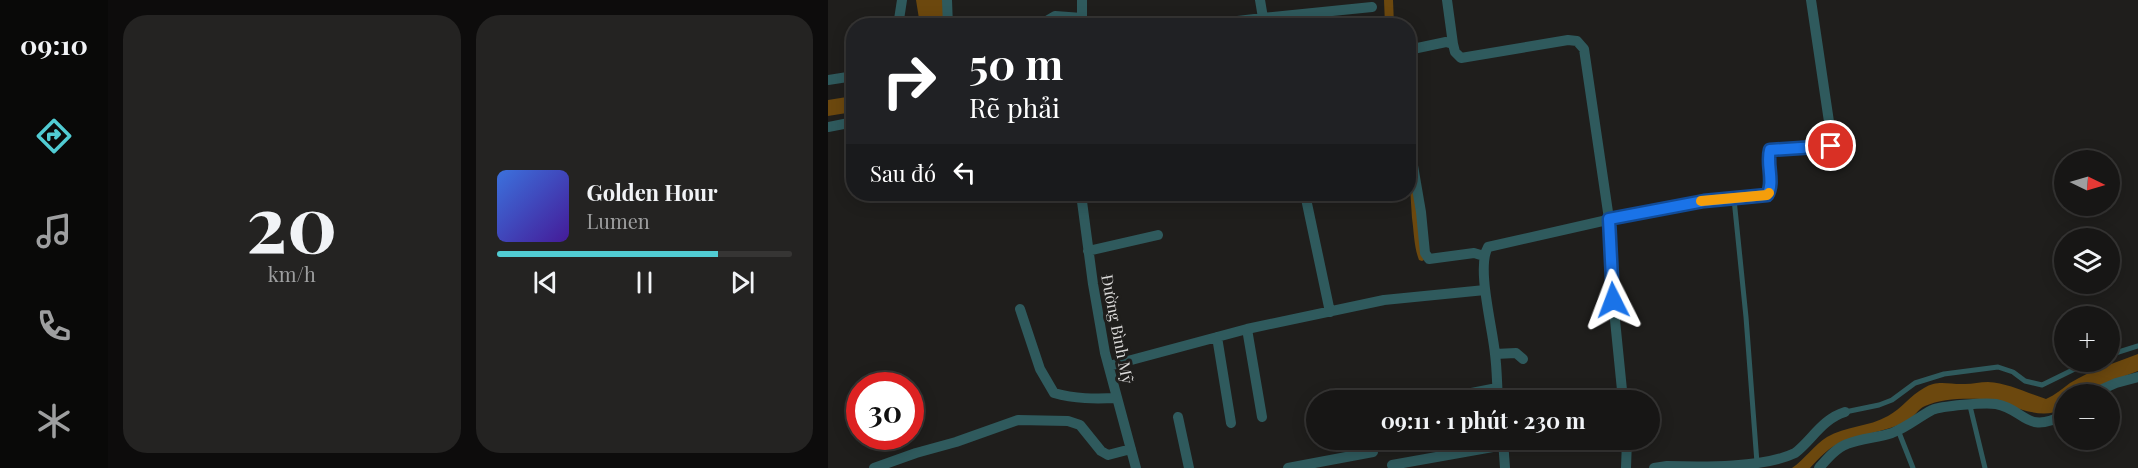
<!DOCTYPE html>
<html lang="vi">
<meta charset="utf-8">
<style>
:root{--surface:#171615;--page:#242322;--text:#f1f3f6;--muted:#9e9fa0;--line:#363534;--accent:#51ccd3}
body{margin:0;font-family:"Playfair Display",serif;background:var(--page);color:var(--text);height:100vh;display:flex;flex-direction:column;font-size:22px;white-space:nowrap}
*{box-sizing:border-box;margin:0}
p{font-size:20px;color:var(--muted)}
.icon{flex:none;width:33px;height:33px;fill:none;stroke:currentColor;stroke-width:2;stroke-linecap:round;stroke-linejoin:round}
.map{position:relative;flex:1;overflow:hidden}
.sheet{display:flex;flex-direction:column;gap:15px;padding:15px;background:#0d0c0c;width:720px}
.sheet>*{flex:none}
.top-card{position:absolute;left:18px;top:18px;width:570px;height:183px;border-radius:24px;box-shadow:0 3px 15px #0003,0 0 0 2px var(--line);background:#202124;color:#fff;overflow:hidden}
.needle{width:39px;rotate:95deg}
.tools{position:absolute;left:1226px;top:150px;display:grid;gap:12px}
.tools a{display:grid;place-items:center;width:66px;height:66px;border-radius:50%;background:var(--surface);box-shadow:0 3px 15px #0003,0 0 0 2px var(--line);font-size:30px}
.speed{position:absolute;left:18px;top:372px;display:flex;gap:12px;font-size:30px;font-weight:700;text-align:center}
.speed>*{display:grid;place-content:center;width:78px;height:78px;border-radius:50%;background:var(--surface);box-shadow:0 3px 15px #0003,0 0 0 2px var(--line);line-height:1}
.speed .limit{border:9px solid #d22;background:#fff;color:#111}
.pin{position:absolute;display:grid;place-items:center;width:51px;height:51px;color:#fff;margin:-26px;border:3px solid #fff;border-radius:50%;box-shadow:0 2px 6px #0007}
.me{position:absolute;width:66px;margin:-33px;rotate:357deg;stroke-linejoin:round;filter:drop-shadow(0 0 4px #0008)}
.turn{display:flex;align-items:center;gap:21px;height:126px;padding:0 24px;font-size:27px}
.turn .icon{width:78px;height:78px;stroke-width:2.5}
.turn b{display:block;font-size:42px;line-height:51px}
.then{display:flex;align-items:center;height:57px;padding:0 24px;background:#0003;gap:12px;font-size:22px}
.sheet .tile{flex:1;display:flex;flex-direction:column;justify-content:center;gap:9px;min-width:0;padding:0 21px;border-radius:24px;background:var(--page)}
.sheet .dial{align-items:center;gap:0}
.dial b{font-size:78px;line-height:1}
.song{display:flex;align-items:center;gap:18px}
.cover{width:72px;height:72px;border-radius:9px;background:linear-gradient(135deg,hsl(220 70% 55%),hsl(260 70% 35%))}
.played{height:6px;border-radius:3px;background:linear-gradient(90deg,var(--accent) 75%,var(--line) 75%)}
.keys{display:flex;justify-content:space-around;direction:ltr}
.sheet .tiles{flex:1;display:grid;gap:15px;grid-template-columns:repeat(2,1fr)}
.trip{position:absolute;left:478px;top:390px;width:354px;height:60px;border-radius:30px;background:var(--surface);box-shadow:0 3px 15px #0003,0 0 0 2px var(--line);font-weight:700;line-height:60px;text-align:center}
main{display:flex;flex:1;min-height:0}
.dock{display:flex;flex-direction:column;width:108px;justify-content:space-around;align-items:center;background:#090908;color:var(--muted)}
.dock .icon{width:42px;height:42px}
.dock .current{color:var(--accent)}
.dock b{font-size:27px;color:var(--text)}
.map>svg:first-child{display:block}
</style>
<main>
<nav class="dock">
<b>09:10</b>
<svg class="icon current" aria-label="directions" viewBox="0 0 24 24"><path d="M12 3l9 9-9 9-9-9zM9 14v-3h6M13 9l2 2-2 2"/></svg>
<svg class="icon" aria-label="music" viewBox="0 0 24 24"><path d="M9 18V5l10-2v13"/><circle cx="6" cy="18" r="3"/><circle cx="16" cy="16" r="3"/></svg>
<svg class="icon" aria-label="phone" viewBox="0 0 24 24"><path d="M5 4h4l2 5-3 2q2 4 5 5l2-3 5 2v4C11 20 4 13 5 4z"/></svg>
<svg class="icon" aria-label="climate" viewBox="0 0 24 24"><path d="M12 3v18M4 7l16 10M4 17L20 7"/></svg>
</nav>
<section class="sheet">
<div class="tiles">
<div class="tile dial"><b>20</b><p>km/h</p></div>
<div class="tile">
<div class="song"><i class="cover"></i><div><b>Golden Hour</b><p>Lumen</p></div></div>
<div class="played"></div>
<div class="keys"><svg class="icon" aria-label="previous" viewBox="0 0 24 24"><path d="M18 5L8 12l10 7zM5 5v14"/></svg><svg class="icon" aria-label="pause" viewBox="0 0 24 24"><path d="M8 5v14M16 5v14"/></svg><svg class="icon" aria-label="next" viewBox="0 0 24 24"><path d="M6 5l10 7-10 7zM19 5v14"/></svg></div>
</div>
</div>
</section>
<div class="map">
<svg width="1310" height="468" viewBox="0 0 1310 468">
<rect width="100%" height="100%" fill="#1f1e1c"/>
<path fill="#6c480e" d="M 88,0 L 118,0 L 118,25 L 92,25 Z
M 556,0 L 565,0 L 566,25 L 557,25 Z
M 25,96 L 25,112 L 0,116 L 0,100 Z
M 580,137 L 596,260 L 594,261 L 591,260 C 586,247 586,232 584,218 C 582,191 581,164 580,137 Z
M 1310,354 L 1310,371 L 1263,389 L 1256,394 L 1236,394 L 1236,408 C 1210,424 1179,400 1152,399 C 1135,398 1112,399 1097,406 C 1090,409 1086,417 1080,421 C 1059,431 1035,434 1014,442 C 1001,447 991,458 982,468 L 964,468 C 977,459 986,445 999,437 C 1017,426 1041,427 1060,416 C 1073,409 1083,395 1096,388 C 1110,379 1122,385 1137,384 C 1145,384 1152,382 1160,382 C 1180,383 1199,393 1218,399 C 1227,395 1234,389 1242,383 C 1263,370 1287,363 1310,354 Z"/>
<g fill="none" stroke-linecap="round" stroke-linejoin="round">
<path stroke="#2f5a5d" stroke-width="5" d="M 906,199 L 918,317 L 929,463
M 1281,355 L 1310,346
M 1142,406 L 1157,468
M 1017,412 L 1051,405 L 1064,400 L 1087,383 L 1116,374 L 1170,367 L 1185,372 L 1197,381 L 1214,385 L 1261,362
M 1070,430 L 1085,468"/>
<path stroke="#2f5a5d" stroke-width="10" d="M 119,0 L 120,26
M 432,0 L 435,18 L 544,7
M 619,0 L 625,44
M 70,26 L 74,0
M 210,26 L 227,16 L 254,18
M 254,26 L 254,0
M 367,26 L 435,18
M 580,50 L 618,42 L 625,44 L 627,52 L 633,58 L 740,40 L 749,41 L 756,49 L 781,219 L 785,300 L 795,400
M 0,80 L 26,76
M 0,127 L 26,122
M 582,148 L 593,212 L 597,253 L 601,259 L 646,253 L 656,256
M 253,194 L 265,284 L 277,353 L 308,468
M 477,194 L 502,312
M 260,251 L 330,235
M 192,309 L 212,369 L 226,393 C 247,399 267,399 289,398
M 419,329 L 434,417
M 389,337 L 403,423
M 667,354 L 688,353 L 695,359
M 281,366 L 419,329 L 556,300 L 657,290
M 1263,394 L 1288,383 L 1310,377
M 608,400 L 669,388
M 670,400 C 669,385 669,369 667,354 C 665,329 648,267 660,247 L 810,213 L 876,201 L 939,195 C 946,183 938,164 942,150 L 1003,146 L 1004,142 L 983,0
M 350,417 L 361,468
M 675,440 L 677,468
M 564,465 L 676,445
M 46,468 L 88,453 L 128,442 L 190,420 L 240,421 L 252,425 L 273,451 L 280,455 L 303,449
M 460,468 L 545,452
M 798,468 L 799,440
M 826,468 L 839,466 C 875,467 936,468 967,453 C 984,440 994,419 1017,412
M 991,468 C 999,459 1008,448 1019,444 C 1033,438 1049,438 1064,433 C 1081,426 1089,418 1104,410 C 1113,406 1157,402 1168,404 C 1197,409 1197,435 1236,415"/>
</g>
<g fill="none" stroke-linecap="round" stroke-linejoin="round">
<defs>
<path id="route" d="M 785,300 L 781,219 L 876,201 L 939,195 C 947,183 938,164 942,150 L 1003,146"/>
</defs>
<use href="#route" stroke="#114b97" stroke-width="15"/>
<use href="#route" stroke="#1a73e8" stroke-width="10"/>
<path stroke="#f59e0b" stroke-width="10" d="M 873,201 L 939,195 L 941,193"/>
</g>
<g text-anchor="middle" dominant-baseline="central" stroke-width="6" stroke-linejoin="round" paint-order="stroke">
<g font-size="16" fill="#dcdbda" stroke="#1f1e1c">
<text transform="translate(290 329) rotate(79)">Đường Bình Mỹ</text>
</g>
</g>
</svg>
<div class="tools">
<a><svg class="needle" viewBox="-14 -14 28 28"><path d="M0-13l5 13h-10z" fill="#e53935"/><path d="M0 13l5-13h-10z" fill="#9e9fa0"/></svg></a>
<a><svg class="icon" aria-label="layers" viewBox="0 0 24 24"><path d="M12 4l9 5-9 5-9-5zM3 14l9 5 9-5"/></svg></a>
<a>+</a>
<a>−</a>
</div>
<div class="speed"><div class="limit">30</div></div>
<div class="pin" style="left:1003px;top:146px;background:#d93025"><svg class="icon" aria-label="arrive" viewBox="0 0 24 24"><path d="M6 21V4h12l-3 4 3 4H6"/></svg></div>
<svg class="me" style="left:785px;top:300px" viewBox="-20 -20 40 40"><path d="M0-17L14 15 0 8-14 15z" fill="#1a73e8" stroke="#fff" stroke-width="4"/></svg>
<div class="trip">09:11 · 1 phút · 230 m</div>
<div class="top-card">
<div class="turn"><svg class="icon" aria-label="right" viewBox="0 0 24 24"><path d="M7 20v-9h11M14 6l5 5-5 5"/></svg><div><b>50 m</b>Rẽ phải</div></div>
<div class="then">Sau đó<svg class="icon" aria-label="left" viewBox="0 0 24 24"><path d="M17 20v-9H6M10 6l-5 5 5 5"/></svg></div>
</div>
</div>
</main>
